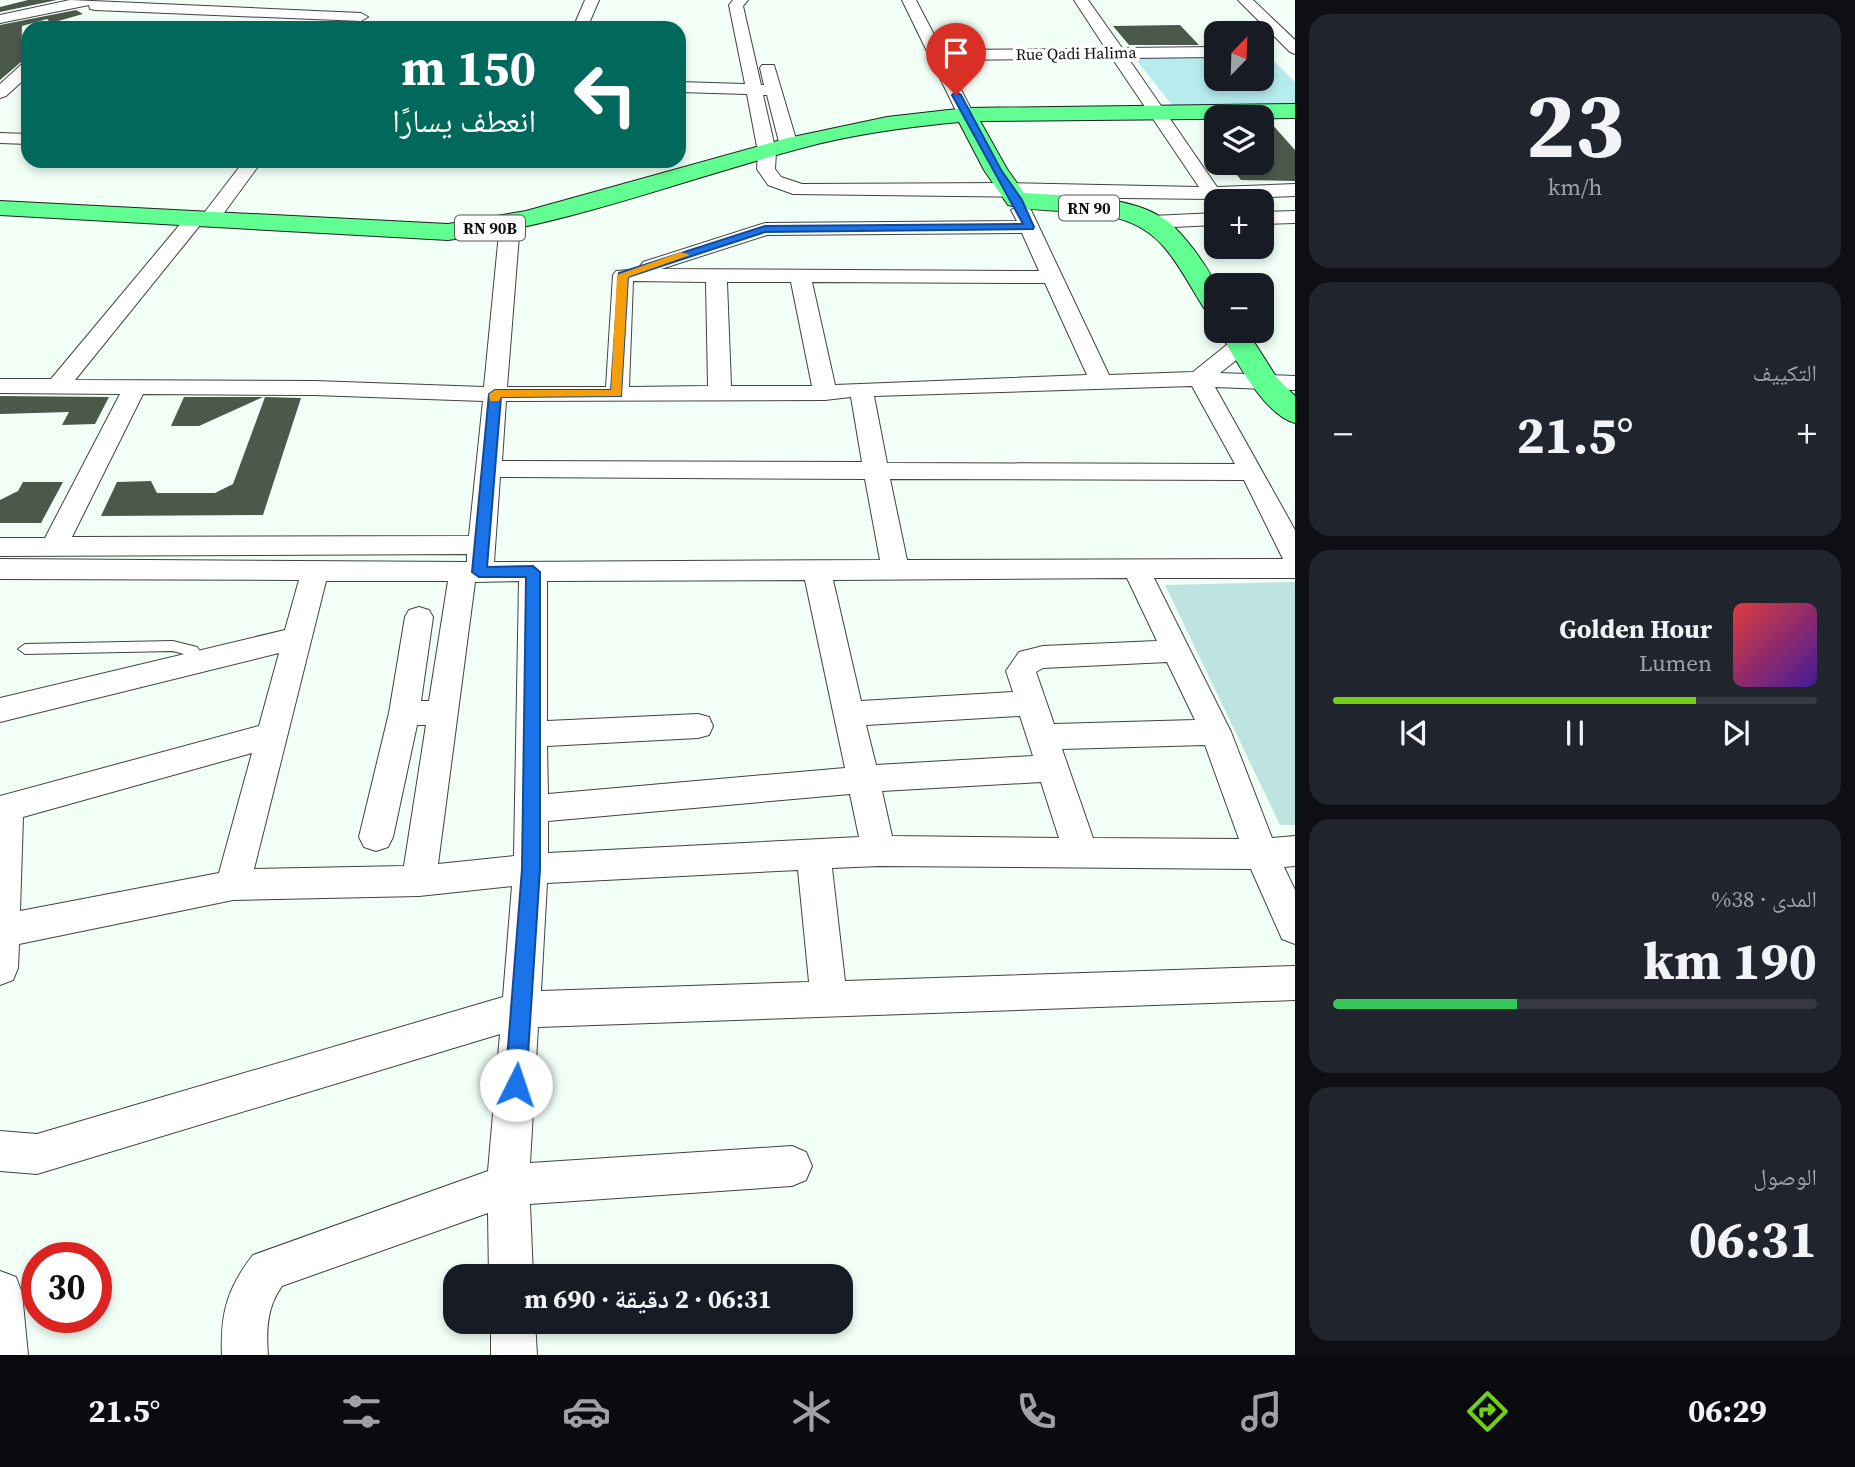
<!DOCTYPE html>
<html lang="ar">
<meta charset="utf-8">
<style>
:root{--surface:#171b24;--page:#20242c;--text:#f1f3f6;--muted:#9ea1a6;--line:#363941;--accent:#72ce18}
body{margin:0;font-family:"Source Serif 4","Noto Naskh Arabic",serif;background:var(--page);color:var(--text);direction:rtl;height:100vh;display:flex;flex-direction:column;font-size:26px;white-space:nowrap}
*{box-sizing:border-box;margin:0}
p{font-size:23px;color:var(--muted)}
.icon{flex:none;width:38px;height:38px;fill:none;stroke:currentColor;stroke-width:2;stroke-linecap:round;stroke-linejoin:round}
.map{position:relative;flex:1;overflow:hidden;direction:ltr}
.sheet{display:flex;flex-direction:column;gap:14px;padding:14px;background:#0d0f14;width:560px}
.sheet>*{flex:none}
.top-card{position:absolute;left:21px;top:21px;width:665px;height:147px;border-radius:21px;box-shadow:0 4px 10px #0003;direction:rtl;background:#00695c;color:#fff;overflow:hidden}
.needle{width:46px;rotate:23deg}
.controls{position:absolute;left:1204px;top:21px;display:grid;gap:14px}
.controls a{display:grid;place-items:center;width:70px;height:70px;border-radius:14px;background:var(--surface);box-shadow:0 4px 10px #0003;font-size:35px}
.speed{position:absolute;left:21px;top:1242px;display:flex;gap:14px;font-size:35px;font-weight:700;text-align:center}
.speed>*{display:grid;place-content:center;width:91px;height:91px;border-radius:50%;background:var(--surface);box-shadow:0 4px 10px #0003;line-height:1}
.speed .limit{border:10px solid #d22;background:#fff;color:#111}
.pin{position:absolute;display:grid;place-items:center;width:60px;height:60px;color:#fff;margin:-72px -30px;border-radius:50% 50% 50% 0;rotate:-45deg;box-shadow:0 0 7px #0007}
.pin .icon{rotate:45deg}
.me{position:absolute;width:77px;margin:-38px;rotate:4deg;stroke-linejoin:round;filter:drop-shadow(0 0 5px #0008)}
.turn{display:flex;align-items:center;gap:24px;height:147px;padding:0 35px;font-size:32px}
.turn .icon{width:91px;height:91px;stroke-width:2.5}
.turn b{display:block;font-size:49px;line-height:60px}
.big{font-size:52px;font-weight:700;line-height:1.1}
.sheet .tile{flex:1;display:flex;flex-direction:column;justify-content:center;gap:10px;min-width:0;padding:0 24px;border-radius:21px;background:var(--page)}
.sheet .dial{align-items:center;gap:0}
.dial b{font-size:91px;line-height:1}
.song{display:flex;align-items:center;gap:21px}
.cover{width:84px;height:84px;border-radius:10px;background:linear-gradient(135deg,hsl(0 70% 55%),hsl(260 70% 35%))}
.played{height:7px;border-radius:4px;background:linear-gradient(90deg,var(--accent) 75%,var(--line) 75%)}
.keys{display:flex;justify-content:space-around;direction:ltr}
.heat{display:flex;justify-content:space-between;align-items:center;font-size:38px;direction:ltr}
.charge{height:10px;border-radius:5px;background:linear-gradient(90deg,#34c759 38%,var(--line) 0)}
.trip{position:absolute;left:443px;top:1264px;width:410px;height:70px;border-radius:21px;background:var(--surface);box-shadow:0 4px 10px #0003;font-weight:700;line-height:70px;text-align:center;direction:rtl}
.dock{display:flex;height:112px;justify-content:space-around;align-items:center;background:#090b0e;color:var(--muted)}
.dock .icon{width:49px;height:49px}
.dock .on{color:var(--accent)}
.dock b{font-size:32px;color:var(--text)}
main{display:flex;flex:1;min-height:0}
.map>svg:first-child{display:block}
</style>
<main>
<section class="sheet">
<div class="tile dial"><b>23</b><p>km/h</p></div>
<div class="tile"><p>التكييف</p>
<div class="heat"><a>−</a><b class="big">21.5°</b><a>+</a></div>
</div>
<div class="tile">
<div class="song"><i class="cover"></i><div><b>Golden Hour</b><p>Lumen</p></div></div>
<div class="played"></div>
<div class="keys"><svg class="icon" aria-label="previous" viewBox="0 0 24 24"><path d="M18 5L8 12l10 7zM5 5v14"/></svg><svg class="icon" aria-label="pause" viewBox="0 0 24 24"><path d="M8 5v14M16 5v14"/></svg><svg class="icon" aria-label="next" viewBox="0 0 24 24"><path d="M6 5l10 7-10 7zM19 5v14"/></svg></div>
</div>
<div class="tile"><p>المدى · 38%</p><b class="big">190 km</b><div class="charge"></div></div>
<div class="tile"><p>الوصول</p><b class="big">06:31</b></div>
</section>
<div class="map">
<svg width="1295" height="1355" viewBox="0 0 1295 1355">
<rect width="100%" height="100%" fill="#f1fff6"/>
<path fill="#b6ecee" d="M 1216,55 L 1216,79 L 1262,79 L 1262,55 L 1268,55 L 1295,82 L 1295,104 L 1173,106 L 1133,56 Z"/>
<path fill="#bee4e0" d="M 1295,582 L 1295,825 L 1280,825 L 1165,585 Z"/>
<path fill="#4b594a" d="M 28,0 L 57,0 L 0,12 L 0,7 Z
M 76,10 L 83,14 L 51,23 L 47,19 L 22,26 L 21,62 L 0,80 L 0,25 Z
M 1180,25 L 1199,45 L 1129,45 L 1113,26 Z
M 1262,121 L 1269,121 L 1295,150 L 1295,181 L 1241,180 L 1227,163 L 1262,163 Z
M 0,396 L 109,397 L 95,424 L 62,425 L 69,412 L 0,414 Z
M 184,397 L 263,397 L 199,426 L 171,426 Z
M 265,397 L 301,398 L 263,515 L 101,516 L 117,482 L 151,481 L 157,493 L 215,493 L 233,484 Z
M 23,482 L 63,482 L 41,523 L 0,523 L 0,500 L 18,491 Z"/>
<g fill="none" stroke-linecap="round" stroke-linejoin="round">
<defs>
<path id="lane" d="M 173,641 L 197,647 L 207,661 L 205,665 L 195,665 L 187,655 L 173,651 L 25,654 L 18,649 L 25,644 Z"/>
<path id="street" d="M 70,0 L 361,13 L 368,17 L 361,21 L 95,10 L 90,9 L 89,5 L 0,23 L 0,15 Z
M 585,0 L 599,0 L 587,28 L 573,28 Z
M 733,0 L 748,0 L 743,6 L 761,85 L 764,85 L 760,68 L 762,65 L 774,65 L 798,146 L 789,151 L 780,146 L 767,95 L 763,95 L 776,152 L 775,169 L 781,177 L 802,184 L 1009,183 L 1199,187 L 1112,58 L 946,60 L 974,115 L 966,120 L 960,119 L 902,0 L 916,0 L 942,50 L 1106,49 L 1074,0 L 1088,0 L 1122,48 L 1216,47 L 1216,57 L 1128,58 L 1217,187 L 1295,184 L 1295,196 L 1212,199 L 793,194 L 768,185 L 757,169 L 758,152 L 747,94 L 679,92 L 679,82 L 745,84 L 729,5 Z
M 1238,0 L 1253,0 L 1295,40 L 1295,54 L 1290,52 Z
M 28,62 L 28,76 L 6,96 L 0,98 L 0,84 L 22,64 Z
M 0,133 L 28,134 L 28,144 L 0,143 Z
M 93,161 L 83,167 L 74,162 L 75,161 Z
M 244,161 L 262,161 L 215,225 L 201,224 L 75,380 L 314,381 L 484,387 L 500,223 L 510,217 L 520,223 L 507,387 L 606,387 L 613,275 L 616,271 L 642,269 L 640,266 L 643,262 L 765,223 L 1017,221 L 1011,210 L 1021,204 L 1031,210 L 1109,375 L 1193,372 L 1234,339 L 1250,339 L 1253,344 L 1250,349 L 1220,373 L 1295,376 L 1295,390 L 1215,387 L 1295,530 L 1295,578 L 1154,578 L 1231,732 L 1272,838 L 1295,836 L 1295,866 L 1284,867 L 1295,890 L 1295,944 L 1282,939 L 1251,869 L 879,866 L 832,868 L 845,981 L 1295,966 L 1295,1000 L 538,1027 L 530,1163 L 792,1146 L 806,1152 L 812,1166 L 806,1180 L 792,1186 L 530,1204 L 533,1276 L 489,1276 L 488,1213 L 282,1286 C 267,1307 266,1329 268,1355 L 222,1355 C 220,1313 228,1287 253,1255 L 488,1171 L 500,1034 L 37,1174 L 0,1171 L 0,1131 L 37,1134 L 503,997 L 512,886 L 419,896 L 233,900 L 19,944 L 18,968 L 13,980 L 0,985 L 0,796 L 259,726 L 279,653 L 0,722 L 0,698 L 285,630 L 299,580 L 0,579 L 0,559 L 467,562 L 467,554 L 0,556 L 0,538 L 45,538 L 120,394 L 0,393 L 0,379 L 51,379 L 187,216 L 201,217 ZM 1022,233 L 1039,271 L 661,269 L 767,235 ZM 633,281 L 706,282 L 708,386 L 629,387 ZM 727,282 L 791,282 L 812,386 L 731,386 ZM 812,282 L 1045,283 L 1087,375 L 835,385 ZM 1192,386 L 1235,464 L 887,463 L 874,396 ZM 143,394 L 314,395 L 483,401 L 469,536 L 72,537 ZM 851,397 L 862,462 L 502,461 L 506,401 L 825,400 ZM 500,477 L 865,479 L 880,560 L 494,562 ZM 890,479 L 1244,480 L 1283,559 L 907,560 ZM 1127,578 L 1157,641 L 1043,646 L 1019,652 L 1006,671 L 1013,692 L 861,701 L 833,580 ZM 805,580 L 845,768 L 548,794 L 547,746 L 698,738 L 709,735 L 713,726 L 709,717 L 698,714 L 547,721 L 547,581 ZM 326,581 L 448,581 L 429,701 L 421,701 L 433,617 L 429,610 L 419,607 L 409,610 L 405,617 L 389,713 L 359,837 L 364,847 L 376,851 L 388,847 L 393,837 L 417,725 L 426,725 L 404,866 L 254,869 ZM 519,581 L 514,856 L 438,864 L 475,582 ZM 1167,662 L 1195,720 L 1054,724 L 1036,672 L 1043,668 ZM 1020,716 L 1033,756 L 876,765 L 866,725 ZM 1205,745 L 1239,839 L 1093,838 L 1062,749 ZM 252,753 L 219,873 L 20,911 L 23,817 ZM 1041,782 L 1059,838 L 892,836 L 882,791 ZM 850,794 L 859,837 L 548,853 L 548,821 ZM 798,870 L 809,982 L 541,991 L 547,883 Z
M 1295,211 L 1295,223 L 1262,224 L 1262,212 Z
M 1216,213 L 1216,225 L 1152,228 L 1142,222 L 1152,216 Z
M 0,1271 L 16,1277 L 22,1293 L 28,1355 L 0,1355 Z
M 491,1321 L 535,1321 L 537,1355 L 491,1355 Z"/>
<path id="primary" d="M 1295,104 L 1295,118 L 980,121 L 1007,169 L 1024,193 C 1065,196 1126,195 1161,217 C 1175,225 1185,239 1195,251 C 1213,277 1218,282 1216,313 L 1206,311 C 1192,290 1181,267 1165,248 C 1125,200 1062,218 1008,205 L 984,170 L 959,122 C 906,127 853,134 802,148 C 685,179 569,225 448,240 L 0,215 L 0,201 L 448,224 L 526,211 L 788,138 L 887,117 L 966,108 Z
M 1219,331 L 1247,331 L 1277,378 L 1295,396 L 1295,423 C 1264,415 1235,358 1219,331 Z"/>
</defs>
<use href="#lane" stroke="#424242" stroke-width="2"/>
<use href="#street" stroke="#424242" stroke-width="2"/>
<use href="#primary" stroke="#202020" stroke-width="2"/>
<use href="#lane" fill="#fff" fill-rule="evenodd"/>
<use href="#street" fill="#fff" fill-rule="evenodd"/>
<use href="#primary" fill="#61ff91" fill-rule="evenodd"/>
</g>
<path fill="#1a73e8" stroke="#114b97" stroke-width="2" d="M 956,92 L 961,95 L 1001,170 L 1022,200 L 1034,227 L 1033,229 L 765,232 L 628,277 L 621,396 L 501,397 L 487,567 L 533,566 L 540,572 L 540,869 L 526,1085 L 523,1093 L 516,1096 L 508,1093 L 505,1085 L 522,869 L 526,577 L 479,577 L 472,572 L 489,394 L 495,390 L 611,390 L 619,273 L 765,226 L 1023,224 L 952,95 Z"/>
<path fill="#f59e0b" d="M 681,252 L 690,255 L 628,277 L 621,396 L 501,397 L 499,401 L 490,401 L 489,394 L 495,390 L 611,390 L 617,275 Z"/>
<g text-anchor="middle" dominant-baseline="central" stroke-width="7" stroke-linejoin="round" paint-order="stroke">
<g font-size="16" fill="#0f0f0f" stroke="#fff">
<text transform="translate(1076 53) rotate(-1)">Rue Qadi Halima</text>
</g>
<g fill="#fff" stroke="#575757" stroke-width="2">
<rect x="1059" y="195.5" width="60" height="25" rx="5"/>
<rect x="455" y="215.5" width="70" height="25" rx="5"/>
</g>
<g font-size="16" font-weight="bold" fill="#0f0f0f">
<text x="1089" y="208">RN 90</text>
<text x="490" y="228">RN 90B</text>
</g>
</g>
</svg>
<div class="controls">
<a><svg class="needle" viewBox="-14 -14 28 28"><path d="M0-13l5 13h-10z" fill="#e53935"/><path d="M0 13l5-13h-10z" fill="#9ea1a6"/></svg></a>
<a><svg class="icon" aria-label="layers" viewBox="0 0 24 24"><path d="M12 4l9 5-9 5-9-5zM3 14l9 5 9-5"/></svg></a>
<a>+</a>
<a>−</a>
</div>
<div class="speed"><div class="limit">30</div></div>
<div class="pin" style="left:956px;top:95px;background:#d93025"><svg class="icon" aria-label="arrive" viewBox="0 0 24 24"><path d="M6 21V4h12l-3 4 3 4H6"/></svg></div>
<svg class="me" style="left:516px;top:1085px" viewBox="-20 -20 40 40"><circle r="19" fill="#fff"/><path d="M0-13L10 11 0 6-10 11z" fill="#1a73e8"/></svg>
<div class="trip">06:31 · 2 دقيقة · 690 m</div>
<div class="top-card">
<div class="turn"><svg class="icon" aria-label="left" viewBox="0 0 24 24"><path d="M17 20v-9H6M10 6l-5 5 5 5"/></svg><div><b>150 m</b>انعطف يسارًا</div></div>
</div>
</div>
</main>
<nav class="dock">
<b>06:29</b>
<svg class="icon on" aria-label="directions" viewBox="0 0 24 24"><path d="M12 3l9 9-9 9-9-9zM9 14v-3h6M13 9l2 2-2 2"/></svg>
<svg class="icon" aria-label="music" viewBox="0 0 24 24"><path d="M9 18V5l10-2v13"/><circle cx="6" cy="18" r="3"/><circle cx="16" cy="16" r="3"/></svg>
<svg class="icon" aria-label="phone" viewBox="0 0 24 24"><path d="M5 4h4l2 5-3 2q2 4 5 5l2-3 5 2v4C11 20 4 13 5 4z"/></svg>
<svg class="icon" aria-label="climate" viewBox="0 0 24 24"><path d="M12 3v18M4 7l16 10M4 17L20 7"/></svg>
<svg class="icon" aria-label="car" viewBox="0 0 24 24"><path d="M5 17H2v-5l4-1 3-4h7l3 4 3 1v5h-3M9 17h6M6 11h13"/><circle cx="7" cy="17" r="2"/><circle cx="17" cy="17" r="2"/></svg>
<svg class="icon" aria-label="filters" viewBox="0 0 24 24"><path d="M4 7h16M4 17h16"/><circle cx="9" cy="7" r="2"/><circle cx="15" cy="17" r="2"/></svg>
<b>21.5°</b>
</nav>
